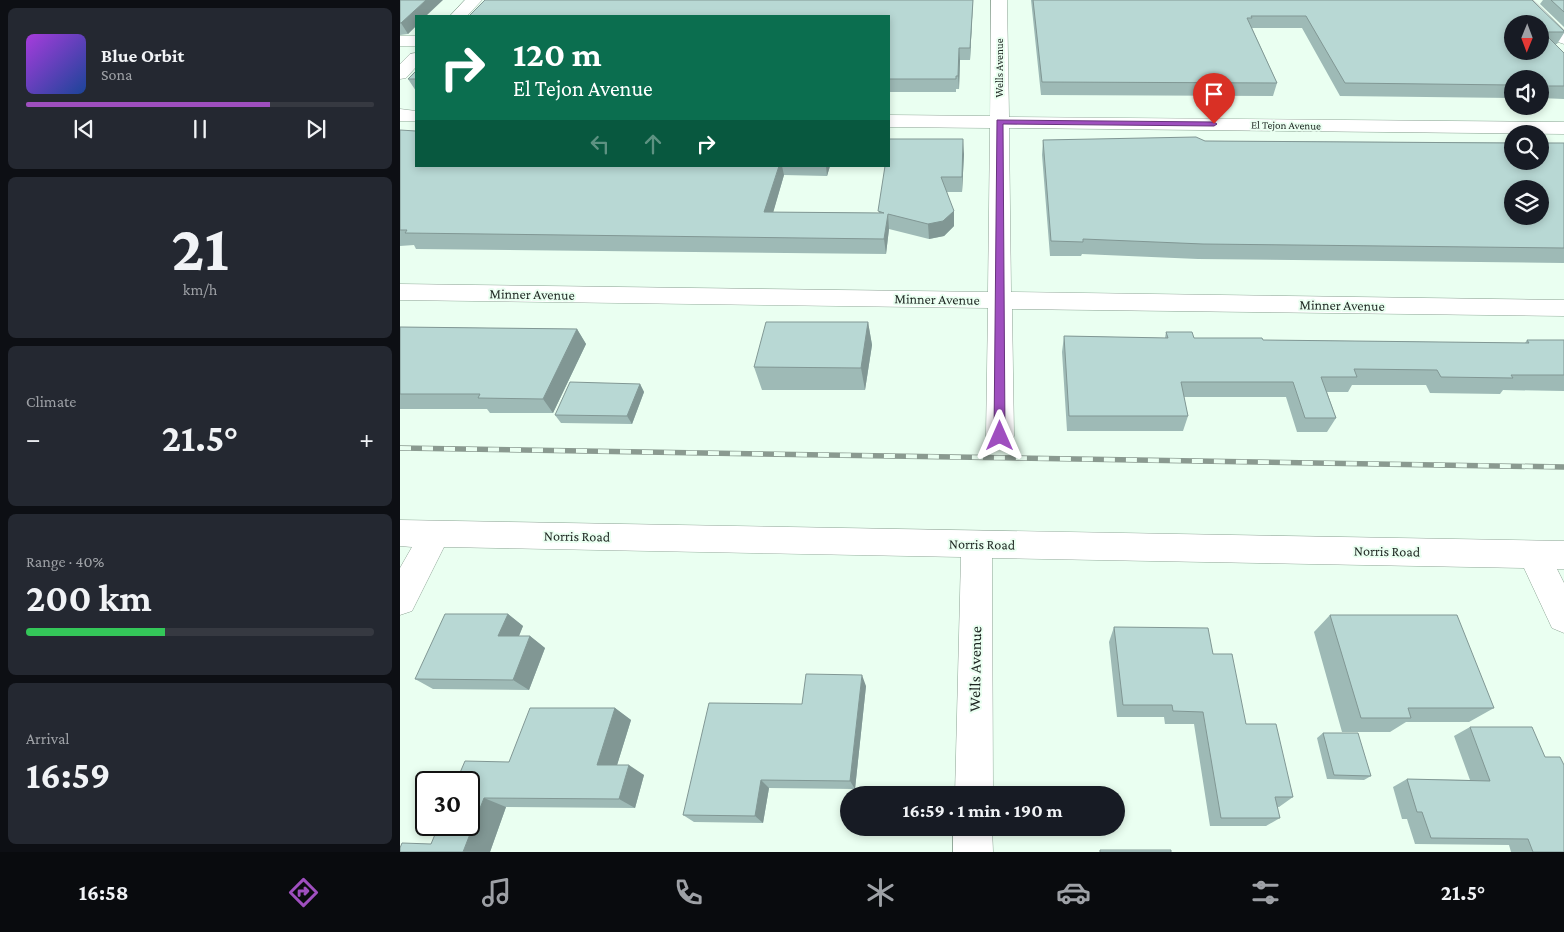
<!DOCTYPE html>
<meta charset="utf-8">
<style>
:root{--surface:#171b24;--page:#242831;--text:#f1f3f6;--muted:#9ea1a6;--line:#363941;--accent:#9f4fbf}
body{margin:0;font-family:"Crimson Pro",serif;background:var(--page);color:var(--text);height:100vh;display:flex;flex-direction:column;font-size:19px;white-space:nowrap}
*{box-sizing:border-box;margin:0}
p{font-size:16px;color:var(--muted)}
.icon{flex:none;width:28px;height:28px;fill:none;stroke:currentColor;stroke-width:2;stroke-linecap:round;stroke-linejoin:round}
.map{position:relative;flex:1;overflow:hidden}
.details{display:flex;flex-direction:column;gap:8px;padding:8px;background:#0d0f14;width:400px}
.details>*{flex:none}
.top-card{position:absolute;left:15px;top:15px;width:475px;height:152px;border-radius:0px;box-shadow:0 2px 8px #0003;background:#0b6e4f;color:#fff;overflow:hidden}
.needle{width:32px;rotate:181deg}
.buttons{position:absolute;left:1104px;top:15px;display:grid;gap:10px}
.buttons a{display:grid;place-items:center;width:45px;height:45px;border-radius:50%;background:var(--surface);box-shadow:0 2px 8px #0003;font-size:25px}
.speed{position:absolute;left:15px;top:771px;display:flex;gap:10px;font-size:25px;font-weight:700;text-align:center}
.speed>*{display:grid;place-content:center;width:65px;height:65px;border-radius:50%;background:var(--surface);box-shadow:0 2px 8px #0003;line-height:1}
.speed .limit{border:2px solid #111;border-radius:8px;background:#fff;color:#111}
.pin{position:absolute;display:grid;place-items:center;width:42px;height:42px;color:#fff;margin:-51px -21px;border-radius:50% 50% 50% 0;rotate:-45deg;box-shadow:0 0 5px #0007}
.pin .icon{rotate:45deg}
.me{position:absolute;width:55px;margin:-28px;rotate:0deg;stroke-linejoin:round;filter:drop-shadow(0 0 4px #0008)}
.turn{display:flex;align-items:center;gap:18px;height:105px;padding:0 15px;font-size:22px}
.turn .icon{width:65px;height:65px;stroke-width:2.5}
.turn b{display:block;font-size:35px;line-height:42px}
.lanes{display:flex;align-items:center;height:48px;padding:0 15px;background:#0003;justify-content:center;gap:25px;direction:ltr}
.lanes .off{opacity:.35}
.big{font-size:38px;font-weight:700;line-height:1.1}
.details .widget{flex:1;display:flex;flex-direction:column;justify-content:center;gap:8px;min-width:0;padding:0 18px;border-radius:8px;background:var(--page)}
.details .dial{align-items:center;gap:0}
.dial b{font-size:65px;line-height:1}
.song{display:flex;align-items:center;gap:15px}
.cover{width:60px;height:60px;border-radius:8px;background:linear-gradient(135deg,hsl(280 70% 55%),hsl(220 70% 35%))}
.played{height:5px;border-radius:2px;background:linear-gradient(90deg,var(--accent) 70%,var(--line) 70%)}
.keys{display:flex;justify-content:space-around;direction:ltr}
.heat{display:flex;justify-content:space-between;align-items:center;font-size:28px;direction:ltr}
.charge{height:8px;border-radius:4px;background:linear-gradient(90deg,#34c759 40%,var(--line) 0)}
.trip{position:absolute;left:440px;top:786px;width:285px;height:50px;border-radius:25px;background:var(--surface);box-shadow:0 2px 8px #0003;font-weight:700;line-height:50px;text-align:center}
.tabs{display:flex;height:80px;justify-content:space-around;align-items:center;background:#090b0e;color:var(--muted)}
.tabs .icon{width:35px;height:35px}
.tabs .on{color:var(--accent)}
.tabs b{font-size:22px;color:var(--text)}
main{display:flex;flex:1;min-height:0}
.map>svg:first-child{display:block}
</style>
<main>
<section class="details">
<div class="widget">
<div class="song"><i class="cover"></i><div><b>Blue Orbit</b><p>Sona</p></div></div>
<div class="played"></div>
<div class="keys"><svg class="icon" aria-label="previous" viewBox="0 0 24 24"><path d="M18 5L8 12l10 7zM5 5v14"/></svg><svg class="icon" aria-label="pause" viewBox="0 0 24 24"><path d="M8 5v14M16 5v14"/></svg><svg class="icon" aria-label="next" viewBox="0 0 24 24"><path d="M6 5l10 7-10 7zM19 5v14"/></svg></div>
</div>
<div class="widget dial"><b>21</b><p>km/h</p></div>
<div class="widget"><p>Climate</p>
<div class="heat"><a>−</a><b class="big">21.5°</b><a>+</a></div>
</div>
<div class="widget"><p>Range · 40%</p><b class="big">200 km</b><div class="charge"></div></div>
<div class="widget"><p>Arrival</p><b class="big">16:59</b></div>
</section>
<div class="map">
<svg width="1164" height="852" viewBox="0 0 1164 852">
<rect width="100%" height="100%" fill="#eafff1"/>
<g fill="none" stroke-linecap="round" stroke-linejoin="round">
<defs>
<path id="minor" d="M 65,0 L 82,0 L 67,16 L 50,16 Z
M 591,0 L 607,0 L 609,117 L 1164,122 L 1164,134 L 609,128 L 611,292 L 1164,300 L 1164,316 L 612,309 L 614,436 L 610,444 L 600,447 L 590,444 L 586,436 L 588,308 L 0,300 L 0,284 L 588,292 L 590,128 L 489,127 L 489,115 L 590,116 Z
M 1116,0 L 1133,0 L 1164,30 L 1164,44 L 1158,42 Z
M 0,36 L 16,36 L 16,46 L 0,46 Z
M 16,53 L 16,67 L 6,78 L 0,79 L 0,64 L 10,54 Z
M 0,109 L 16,111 L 16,121 L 0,121 Z
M 0,520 L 1164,541 L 1164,569 L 1157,569 L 1164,583 L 1164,633 L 1152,628 L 1124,568 L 592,558 L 593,795 L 555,795 L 561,557 L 44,547 L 12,611 L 0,615 L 0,568 L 12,547 L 0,546 Z
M 553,828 L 592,828 L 593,852 L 553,852 Z"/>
</defs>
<use href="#minor" stroke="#8ea596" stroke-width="1"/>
<use href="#minor" fill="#fff" fill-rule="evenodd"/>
<defs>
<path id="rail" d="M 0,448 L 1164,467"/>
</defs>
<use href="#rail" stroke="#8a9a90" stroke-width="5.5"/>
<use href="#rail" stroke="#eafff1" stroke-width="4" stroke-dasharray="11" stroke-linecap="butt"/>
</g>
<path fill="#9ebab6" d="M 0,0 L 16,16 L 16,26 L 8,34 L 0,35 Z
M 573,0 L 570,60 L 560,60 L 559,89 L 556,89 L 556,92 L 489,92 L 489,16 Z
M 631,0 L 1132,0 L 1164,31 L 1164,33 L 1157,44 L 1155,44 L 1164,53 L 1164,99 L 1140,98 L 1140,79 L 1112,79 L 1112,98 L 940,96 L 902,28 L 852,28 L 877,83 L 873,96 L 641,95 Z
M 1143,0 L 1164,0 L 1164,27 L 1140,4 Z
M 16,71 L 16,91 L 8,79 Z
M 0,130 L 16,166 L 430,166 L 427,176 L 384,175 L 373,212 L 479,213 L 485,167 L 448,167 L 448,166 L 489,166 L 490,139 L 564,154 L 562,192 L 547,192 L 554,226 L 544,236 L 529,239 L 489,229 L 486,254 L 16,249 L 14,245 L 0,246 Z
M 643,140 L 1164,143 L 1164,263 L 798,259 L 682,254 L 681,256 L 650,256 L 642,155 Z
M 468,322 L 472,345 L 465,390 L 362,390 L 354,367 Z
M 0,327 L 177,329 L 186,344 L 153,413 L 90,413 L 87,409 L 0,409 Z
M 766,332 L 794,338 L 863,340 L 1125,343 L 1127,340 L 1164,340 L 1164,391 L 1103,390 L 1100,394 L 1030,393 L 1026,385 L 952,385 L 948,392 L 927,392 L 936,418 L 927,432 L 897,432 L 886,397 L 784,397 L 788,416 L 783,431 L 667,431 L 662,352 L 664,336 L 765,338 Z
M 240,384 L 244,392 L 232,424 L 161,423 L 155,415 Z
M 108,614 L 123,626 L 119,636 L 130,636 L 145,648 L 129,690 L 33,689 L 15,679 Z
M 930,615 L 1094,708 L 1069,722 L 1006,722 L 990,732 L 942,732 L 914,632 Z
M 714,627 L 813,654 L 846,724 L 893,797 L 879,807 L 877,807 L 880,818 L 866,826 L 810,826 L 794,724 L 765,724 L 764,717 L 717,717 L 709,642 Z
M 466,686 L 455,789 L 369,788 L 363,823 L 294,822 L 283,815 L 402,704 Z
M 215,708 L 231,720 L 217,765 L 244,775 L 235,808 L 106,807 L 90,852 L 0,852 L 31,844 L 69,782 Z
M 1070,727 L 1164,852 L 1111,852 L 1109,845 L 1015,844 L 1007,819 L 1002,819 L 993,787 L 1007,779 L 1070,780 L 1054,736 Z
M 923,733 L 971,776 L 964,780 L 927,779 L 917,738 Z"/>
<path fill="#819794" d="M 26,0 L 43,0 L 26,16 L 16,16 L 16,26 L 8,34 L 1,23 Z
M 573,0 L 570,60 L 570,48 Z
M 559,48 L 560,60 L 559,89 L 558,76 Z
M 489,125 L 490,141 L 489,153 Z
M 563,139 L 564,154 L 562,192 L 562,177 Z
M 379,166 L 382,166 L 384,175 L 369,227 L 364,212 Z
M 426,166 L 430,166 L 427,176 Z
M 554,211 L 554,226 L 544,236 L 529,239 L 528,224 Z
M 488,214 L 489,229 L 486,254 L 484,239 Z
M 468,322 L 472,345 L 465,390 L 461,368 Z
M 177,329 L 186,344 L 153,413 L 143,399 Z
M 240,384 L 244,392 L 232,424 L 227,416 Z
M 108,614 L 123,626 L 114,648 L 98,636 Z
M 130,636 L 145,648 L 129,690 L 113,680 Z
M 462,675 L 466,686 L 455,789 L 450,781 Z
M 215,708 L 231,720 L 214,775 L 197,765 Z
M 229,765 L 244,775 L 235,808 L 219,799 Z
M 361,780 L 369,788 L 363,823 L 355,816 Z
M 84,798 L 106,807 L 90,852 L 63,852 Z"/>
<path fill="#b8d8d4" stroke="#819794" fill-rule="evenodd" d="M 0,0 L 26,0 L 1,23 L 0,23 Z
M 85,0 L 573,0 L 570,48 L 559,48 L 558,76 L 556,76 L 556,79 L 489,79 L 489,16 L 69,16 Z
M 633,0 L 1132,0 L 1164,31 L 1164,32 L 1143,32 L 1164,53 L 1164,86 L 1140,86 L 1140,79 L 1112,79 L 1112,85 L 945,83 L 906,16 L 851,16 L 852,18 L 847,18 L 877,83 L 642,82 ZM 1112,24 L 1140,24 L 1140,51 L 1112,51 Z
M 1151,0 L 1164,0 L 1164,12 Z
M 16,71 L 16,79 L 8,79 Z
M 0,130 L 16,131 L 16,166 L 379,166 L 364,212 L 484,213 L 478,211 L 485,166 L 489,166 L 489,139 L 563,139 L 562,177 L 541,177 L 554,211 L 543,221 L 528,224 L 488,214 L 484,239 L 5,233 L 7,230 L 0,230 Z
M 796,137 L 805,141 L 1112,143 L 1112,161 L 1140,161 L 1140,143 L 1164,143 L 1164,248 L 803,244 L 683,239 L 683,242 L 651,241 L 643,140 ZM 1112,189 L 1140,189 L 1140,216 L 1112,216 Z
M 366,322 L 468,322 L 461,368 L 354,367 Z
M 0,327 L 177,329 L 143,399 L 78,398 L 80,394 L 0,394 Z
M 766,332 L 792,332 L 794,338 L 862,338 L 863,340 L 1129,343 L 1127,340 L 1164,340 L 1164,375 L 1111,375 L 1113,378 L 1041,377 L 1037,370 L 954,369 L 957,377 L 921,377 L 936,418 L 905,418 L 893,382 L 781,382 L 788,416 L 669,416 L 664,336 L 768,338 Z
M 170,382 L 240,384 L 227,416 L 155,415 Z
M 45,614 L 108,614 L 98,636 L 130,636 L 113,680 L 15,679 Z
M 930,615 L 1057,615 L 1094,708 L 1008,708 L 1011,718 L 961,718 Z
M 714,627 L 808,628 L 813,654 L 832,654 L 846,724 L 876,724 L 893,797 L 875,797 L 880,818 L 821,818 L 803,712 L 773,711 L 772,705 L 723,705 Z
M 406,674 L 462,675 L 450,781 L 361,780 L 355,816 L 283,815 L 309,703 L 402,704 Z
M 130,708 L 215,708 L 197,765 L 229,765 L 219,799 L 84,798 L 63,852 L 0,852 L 0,848 L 2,843 L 31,844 L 39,825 L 69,825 L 69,782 L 56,782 L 65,761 L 109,762 Z
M 1070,727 L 1132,727 L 1145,757 L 1160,757 L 1164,765 L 1164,852 L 1133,852 L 1128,839 L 1031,838 L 1022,812 L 1017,812 L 1007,779 L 1090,781 Z
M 923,733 L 958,733 L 971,776 L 934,775 Z
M 700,850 L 771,850 L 771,852 L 700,852 Z"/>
<path fill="#9f4fbf" stroke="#67337c" d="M 597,120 L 814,122 L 817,124 L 814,126 L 603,124 L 605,436 L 600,441 L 594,436 Z"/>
<g text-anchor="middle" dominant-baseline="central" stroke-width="4" stroke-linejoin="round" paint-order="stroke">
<g font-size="11" fill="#1d2621" stroke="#eafff1">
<text transform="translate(599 68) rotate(-90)">Wells Avenue</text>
<text transform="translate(886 125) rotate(1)">El Tejon Avenue</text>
</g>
<g font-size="14" fill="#1d2621" stroke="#eafff1">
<text transform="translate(132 294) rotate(1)">Minner Avenue</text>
<text transform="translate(537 299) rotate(1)">Minner Avenue</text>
<text transform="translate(942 305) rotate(1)">Minner Avenue</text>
<text transform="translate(177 536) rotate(1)">Norris Road</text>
<text transform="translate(582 544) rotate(1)">Norris Road</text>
<text transform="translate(987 551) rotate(1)">Norris Road</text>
</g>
<g font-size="16" fill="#1d2621" stroke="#eafff1">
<text transform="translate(575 669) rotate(-89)">Wells Avenue</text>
</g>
</g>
</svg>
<div class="buttons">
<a><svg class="needle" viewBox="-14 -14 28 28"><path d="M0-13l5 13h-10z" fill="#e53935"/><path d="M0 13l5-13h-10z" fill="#9ea1a6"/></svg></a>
<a><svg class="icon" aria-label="sound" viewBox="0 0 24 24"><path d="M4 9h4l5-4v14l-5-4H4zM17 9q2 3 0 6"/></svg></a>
<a><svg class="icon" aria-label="search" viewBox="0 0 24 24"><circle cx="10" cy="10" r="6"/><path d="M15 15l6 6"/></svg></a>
<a><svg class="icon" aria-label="layers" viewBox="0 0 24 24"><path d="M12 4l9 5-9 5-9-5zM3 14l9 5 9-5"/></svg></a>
</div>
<div class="speed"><div class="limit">30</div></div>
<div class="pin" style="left:814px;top:124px;background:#d93025"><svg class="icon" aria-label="arrive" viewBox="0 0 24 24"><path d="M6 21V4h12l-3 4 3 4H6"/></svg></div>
<svg class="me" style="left:600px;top:436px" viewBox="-20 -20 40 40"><path d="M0-17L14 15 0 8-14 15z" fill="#9f4fbf" stroke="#fff" stroke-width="4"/></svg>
<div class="trip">16:59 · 1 min · 190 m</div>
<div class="top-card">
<div class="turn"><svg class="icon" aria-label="right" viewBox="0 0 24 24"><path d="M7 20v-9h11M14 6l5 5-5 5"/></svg><div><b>120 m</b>El Tejon Avenue</div></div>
<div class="lanes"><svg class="icon off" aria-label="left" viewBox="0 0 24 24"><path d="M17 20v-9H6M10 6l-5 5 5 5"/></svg><svg class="icon off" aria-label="ahead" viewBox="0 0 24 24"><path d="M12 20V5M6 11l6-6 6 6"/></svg><svg class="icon" aria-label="right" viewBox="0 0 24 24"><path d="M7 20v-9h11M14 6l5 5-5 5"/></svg></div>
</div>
</div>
</main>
<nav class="tabs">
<b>16:58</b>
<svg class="icon on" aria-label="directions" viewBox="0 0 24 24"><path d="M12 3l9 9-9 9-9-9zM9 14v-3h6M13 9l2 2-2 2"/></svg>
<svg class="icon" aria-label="music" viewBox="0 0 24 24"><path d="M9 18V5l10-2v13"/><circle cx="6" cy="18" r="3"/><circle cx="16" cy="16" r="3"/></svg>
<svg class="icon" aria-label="phone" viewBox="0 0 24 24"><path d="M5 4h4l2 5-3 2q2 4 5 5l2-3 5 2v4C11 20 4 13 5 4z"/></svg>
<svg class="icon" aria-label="climate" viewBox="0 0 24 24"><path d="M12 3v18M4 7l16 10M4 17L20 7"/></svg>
<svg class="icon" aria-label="car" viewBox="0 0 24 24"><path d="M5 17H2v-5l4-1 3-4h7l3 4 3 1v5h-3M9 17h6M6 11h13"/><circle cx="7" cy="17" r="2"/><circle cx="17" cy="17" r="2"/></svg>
<svg class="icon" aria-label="filters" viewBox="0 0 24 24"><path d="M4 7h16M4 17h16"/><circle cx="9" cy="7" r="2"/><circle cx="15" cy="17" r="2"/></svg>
<b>21.5°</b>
</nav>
